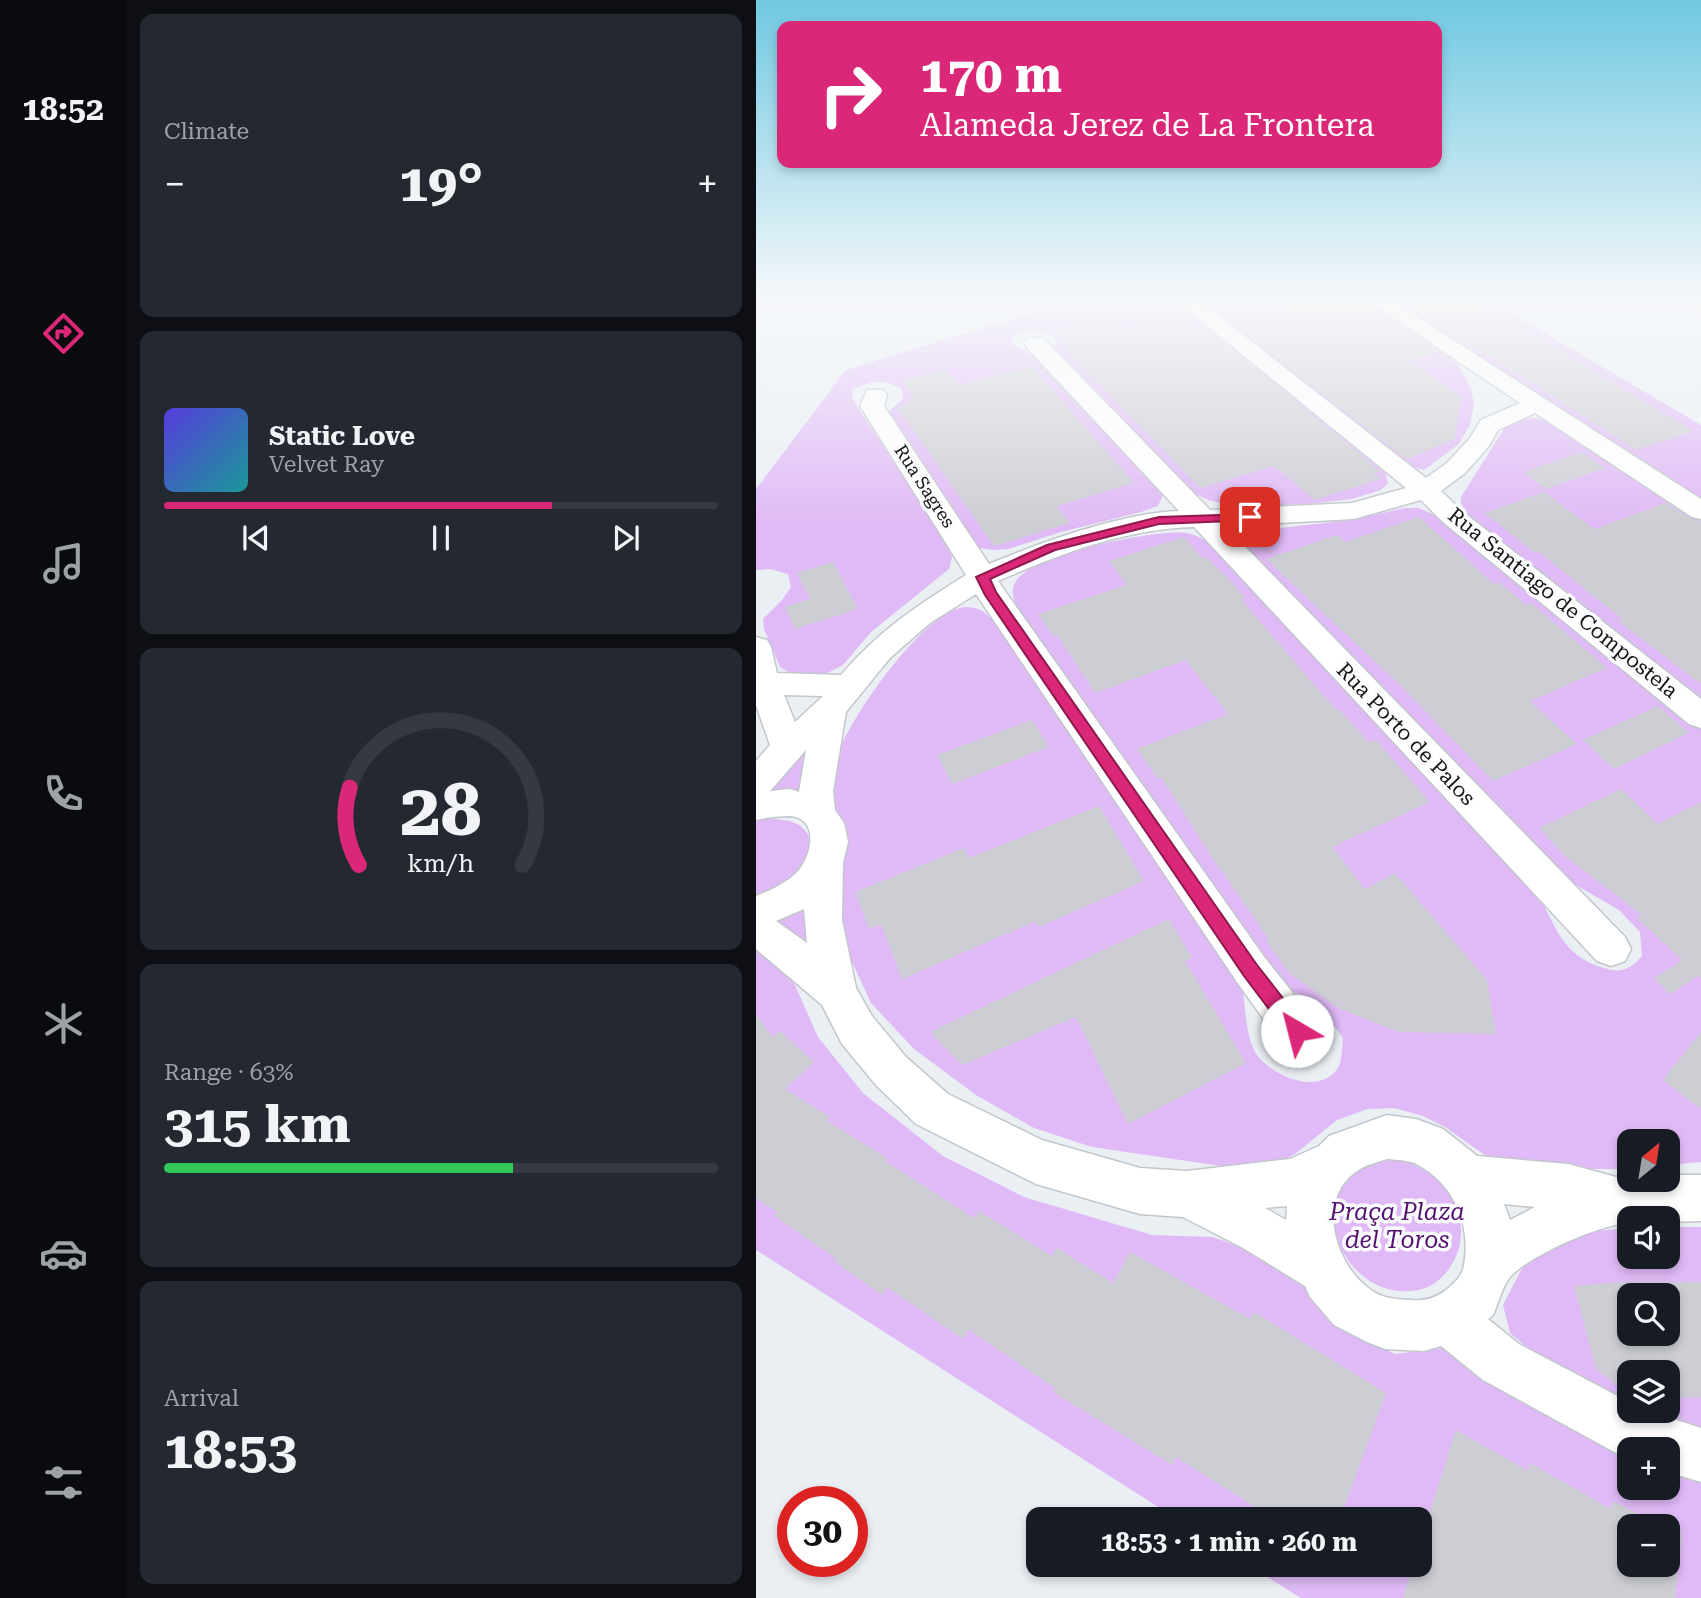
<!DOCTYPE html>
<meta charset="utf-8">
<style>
:root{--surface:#171b24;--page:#242831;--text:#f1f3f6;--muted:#9ea1a6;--line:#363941;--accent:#db2777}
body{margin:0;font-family:"Roboto Serif",serif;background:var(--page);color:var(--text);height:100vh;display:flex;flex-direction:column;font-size:26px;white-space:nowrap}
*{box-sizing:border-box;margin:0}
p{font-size:23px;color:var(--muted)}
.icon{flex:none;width:38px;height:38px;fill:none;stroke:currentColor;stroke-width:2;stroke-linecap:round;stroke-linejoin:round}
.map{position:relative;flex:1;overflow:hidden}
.panel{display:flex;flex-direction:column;gap:14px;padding:14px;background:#0d0f14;width:630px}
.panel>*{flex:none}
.hud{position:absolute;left:21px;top:21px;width:665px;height:147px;border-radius:14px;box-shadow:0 4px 10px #0003;background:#db2777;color:#fff;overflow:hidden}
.needle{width:46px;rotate:30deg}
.fabs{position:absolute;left:861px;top:1129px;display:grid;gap:14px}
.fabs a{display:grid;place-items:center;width:63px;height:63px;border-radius:14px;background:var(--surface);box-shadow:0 4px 10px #0003;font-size:35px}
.speed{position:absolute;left:21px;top:1486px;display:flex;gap:14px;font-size:35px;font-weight:700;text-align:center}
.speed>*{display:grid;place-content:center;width:91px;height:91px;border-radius:50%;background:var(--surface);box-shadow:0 4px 10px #0003;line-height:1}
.speed .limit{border:10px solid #d22;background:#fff;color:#111}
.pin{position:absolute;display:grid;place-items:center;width:60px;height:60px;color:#fff;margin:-30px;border-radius:14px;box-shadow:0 4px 10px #0006}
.me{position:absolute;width:77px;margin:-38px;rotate:323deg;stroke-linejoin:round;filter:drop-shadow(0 0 5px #0008)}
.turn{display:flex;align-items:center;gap:24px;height:147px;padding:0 28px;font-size:32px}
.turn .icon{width:91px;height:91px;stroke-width:2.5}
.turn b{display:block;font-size:49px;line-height:60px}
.big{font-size:52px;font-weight:700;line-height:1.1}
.panel .tile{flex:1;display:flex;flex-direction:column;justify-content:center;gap:10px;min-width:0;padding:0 24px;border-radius:14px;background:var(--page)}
.panel .dial{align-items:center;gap:0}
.dial svg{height:182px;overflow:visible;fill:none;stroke:var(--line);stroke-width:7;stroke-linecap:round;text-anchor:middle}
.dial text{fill:var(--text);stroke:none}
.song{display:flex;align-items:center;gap:21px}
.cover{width:84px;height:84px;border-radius:10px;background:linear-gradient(135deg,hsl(250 70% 55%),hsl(180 70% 35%))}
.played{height:7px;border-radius:4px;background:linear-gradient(90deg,var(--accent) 70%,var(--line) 70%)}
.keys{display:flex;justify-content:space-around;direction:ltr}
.heat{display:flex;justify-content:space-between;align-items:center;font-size:38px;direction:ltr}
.charge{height:10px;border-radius:5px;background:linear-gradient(90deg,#34c759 63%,var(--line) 0)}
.trip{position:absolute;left:270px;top:1507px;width:406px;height:70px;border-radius:14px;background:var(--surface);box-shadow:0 4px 10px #0003;font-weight:700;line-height:70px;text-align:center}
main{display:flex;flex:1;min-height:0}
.tab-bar{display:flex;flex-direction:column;width:126px;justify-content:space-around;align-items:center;background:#090b0e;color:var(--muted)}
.tab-bar .icon{width:49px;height:49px}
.tab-bar .active{color:var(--accent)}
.tab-bar b{font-size:32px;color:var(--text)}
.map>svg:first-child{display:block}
</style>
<main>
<nav class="tab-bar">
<b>18:52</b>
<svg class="icon active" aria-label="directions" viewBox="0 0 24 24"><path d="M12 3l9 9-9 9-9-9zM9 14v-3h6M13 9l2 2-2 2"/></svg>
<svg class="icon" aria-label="music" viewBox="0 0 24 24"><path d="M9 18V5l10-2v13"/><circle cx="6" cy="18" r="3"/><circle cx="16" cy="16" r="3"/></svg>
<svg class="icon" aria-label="phone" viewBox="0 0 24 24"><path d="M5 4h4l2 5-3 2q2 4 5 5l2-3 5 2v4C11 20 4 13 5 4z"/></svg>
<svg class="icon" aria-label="climate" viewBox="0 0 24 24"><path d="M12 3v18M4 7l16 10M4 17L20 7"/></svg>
<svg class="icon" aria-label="car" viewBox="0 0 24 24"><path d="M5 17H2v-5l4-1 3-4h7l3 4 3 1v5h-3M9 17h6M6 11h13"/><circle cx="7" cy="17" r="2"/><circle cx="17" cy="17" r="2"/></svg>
<svg class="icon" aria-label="filters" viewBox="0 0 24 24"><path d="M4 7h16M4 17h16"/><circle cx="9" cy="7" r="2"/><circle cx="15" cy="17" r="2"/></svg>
</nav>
<section class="panel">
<div class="tile"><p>Climate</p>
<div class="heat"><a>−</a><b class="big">19°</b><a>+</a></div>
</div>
<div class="tile">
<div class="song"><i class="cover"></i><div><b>Static Love</b><p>Velvet Ray</p></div></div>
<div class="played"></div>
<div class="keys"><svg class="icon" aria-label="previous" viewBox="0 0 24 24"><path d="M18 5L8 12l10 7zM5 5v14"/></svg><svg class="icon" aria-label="pause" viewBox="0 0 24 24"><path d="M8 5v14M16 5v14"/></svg><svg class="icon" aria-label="next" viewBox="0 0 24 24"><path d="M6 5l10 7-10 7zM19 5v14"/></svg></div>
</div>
<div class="tile dial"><svg viewBox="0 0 100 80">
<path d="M14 69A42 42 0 1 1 86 69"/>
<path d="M14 69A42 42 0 0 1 10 35" stroke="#db2777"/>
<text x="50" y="56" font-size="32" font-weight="700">28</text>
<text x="50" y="72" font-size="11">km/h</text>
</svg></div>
<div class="tile"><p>Range · 63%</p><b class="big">315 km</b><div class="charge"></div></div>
<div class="tile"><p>Arrival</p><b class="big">18:53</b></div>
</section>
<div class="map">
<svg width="945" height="1598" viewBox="0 0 945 1598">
<rect width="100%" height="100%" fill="#eaeff4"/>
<path fill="#e0baf6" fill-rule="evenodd" d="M 311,302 L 404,302 L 438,313 L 618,458 L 629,472 L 632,483 L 625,490 L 596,499 L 551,504 L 481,507 L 452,500 L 437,493 L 298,350 L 300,341 L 298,336 C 283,330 268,327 256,339 L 256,344 L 282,359 L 399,486 L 407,495 L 402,506 L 385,512 L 305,532 L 252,549 L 238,550 L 222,548 L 131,413 L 147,399 L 146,389 C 127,378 114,381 96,390 L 97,400 L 191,544 L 196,557 L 193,569 L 115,632 L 87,665 L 64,677 L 45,680 L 24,667 L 8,629 L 7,619 L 26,600 L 35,587 L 32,574 L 14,569 L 0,570 L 0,489 L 90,370 Z
M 449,302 L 614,302 L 690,353 L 702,365 L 715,388 L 718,404 L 714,425 L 703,444 L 668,470 L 644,464 L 449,307 Z
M 635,302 L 736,302 L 945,425 L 945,502 Z
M 778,418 L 790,420 L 945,517 L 945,704 L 716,524 L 705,503 L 705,497 L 751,424 L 762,419 Z
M 649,508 L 663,508 L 685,518 L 945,726 L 945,1162 L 912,1165 L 912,1141 L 873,1141 L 873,1169 L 775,1169 L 743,1165 L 689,1127 L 667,1116 L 638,1108 L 612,1109 L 581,1120 L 539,1154 L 519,1164 L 472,1167 L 336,1147 L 278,1128 L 220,1095 L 158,1049 L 115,1003 L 83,934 L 83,870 L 92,841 L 89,825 L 73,800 C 76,785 77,767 82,753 C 95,717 170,607 211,607 C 227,607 236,619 246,629 L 486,982 C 489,1002 489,1029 497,1048 C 509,1075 565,1099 583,1066 C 586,1059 586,1046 587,1038 L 562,1004 L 519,982 L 507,968 L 263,611 C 259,602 254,594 258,585 C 268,555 401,529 430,533 C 443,535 453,543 464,550 L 779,889 C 800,925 805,956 848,968 C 866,974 874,969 886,956 L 884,932 L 863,910 L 803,875 L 486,546 L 498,534 L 516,529 L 595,520 Z
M 61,732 L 44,797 L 10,792 Z
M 9,819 C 19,819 31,819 41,824 C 65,837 53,869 35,883 C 26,890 11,893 0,898 L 0,821 Z
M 47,907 L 56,952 L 14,918 Z
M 0,946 L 19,961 L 39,985 L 62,1037 L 107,1093 L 187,1156 L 268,1197 L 396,1235 L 457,1237 L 523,1261 L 591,1329 L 639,1354 L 695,1347 L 742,1383 L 873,1458 L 873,1488 L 912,1488 L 912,1470 L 945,1478 L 945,1598 L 545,1598 L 492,1565 L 663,1564 L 663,1519 L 421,1519 L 0,1250 ZM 873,1526 L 912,1526 L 912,1564 L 873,1564 Z
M 645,1160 C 659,1165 672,1170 683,1180 C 713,1209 713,1258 679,1283 C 669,1290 656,1292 643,1291 C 587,1287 550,1203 603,1168 C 616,1160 631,1161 645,1160 Z
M 912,1227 L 945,1227 L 945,1430 L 885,1411 L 912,1410 L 912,1372 L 873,1372 L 873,1406 L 805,1376 L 754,1333 L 747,1305 L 776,1249 L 826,1232 L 873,1228 L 873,1256 L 912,1256 ZM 873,1295 L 912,1295 L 912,1334 L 873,1334 Z"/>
<path fill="#cdced4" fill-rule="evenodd" d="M 546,302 L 611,302 L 683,352 L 653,361 L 705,397 L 699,439 L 651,459 L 472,320 Z
M 643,302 L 721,302 L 937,431 L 880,450 L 714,343 L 709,345 Z
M 423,317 L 437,329 L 448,326 L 624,471 L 618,473 L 625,479 L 559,500 L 518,466 L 444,488 L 311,350 L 314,349 L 299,332 L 353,319 L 365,331 Z
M 276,367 L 378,483 L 301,506 L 314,523 L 238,546 L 142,408 L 154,404 L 151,400 L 159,398 L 146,381 L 189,370 L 202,385 Z
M 826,452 L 849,468 L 790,489 L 767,472 Z
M 788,492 L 838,529 L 910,503 L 935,519 L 945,521 L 945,684 L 862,621 L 866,619 L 783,552 L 779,553 L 729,513 Z
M 663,517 L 738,584 L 743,582 L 770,605 L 775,603 L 851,668 L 774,701 L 821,744 L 737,781 L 646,687 L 510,559 L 581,535 L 589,542 Z
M 428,537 L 446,558 L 450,557 L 471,577 L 489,598 L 485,599 L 580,710 L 583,709 L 613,743 L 620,740 L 674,802 L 576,847 L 609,889 L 639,873 L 731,980 L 740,1034 L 643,1032 L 584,1009 L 534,974 L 510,941 L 513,939 L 456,857 L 405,777 L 401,778 L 381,749 L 472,714 L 430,660 L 339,693 L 301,635 L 297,636 L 282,614 L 371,585 L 353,561 Z
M 77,562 L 102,609 L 39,629 L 29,607 L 54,599 L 41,573 Z
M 902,706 L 933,733 L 858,769 L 827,740 Z
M 276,720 L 293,747 L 196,784 L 181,755 Z
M 865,789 L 902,824 L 945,802 L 945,979 L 942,976 L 914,994 L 898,978 L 926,960 L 881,918 L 886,915 L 809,856 L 783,828 Z
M 343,806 L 388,881 L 283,927 L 280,921 L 146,979 L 125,924 L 113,929 L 99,892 L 208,848 L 213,858 Z
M 413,919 L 436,958 L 429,961 L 490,1063 L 372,1124 L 320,1017 L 206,1065 L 174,1032 Z
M 0,1014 L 16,1037 L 24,1031 L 58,1062 L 29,1089 L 74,1117 L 71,1121 L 131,1158 L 129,1161 L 218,1218 L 223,1211 L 296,1256 L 301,1248 L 357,1283 L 374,1252 L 494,1319 L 498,1312 L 630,1393 L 584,1519 L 518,1519 L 420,1457 L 416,1465 L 297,1392 L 299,1388 L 213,1330 L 207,1339 L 131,1287 L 126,1295 L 79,1262 L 81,1259 L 18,1216 L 21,1212 L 0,1198 Z
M 945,1032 L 945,1109 L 907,1080 Z
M 864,1282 L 945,1282 L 945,1397 L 919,1398 L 912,1372 L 873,1372 L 873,1395 L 840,1369 L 818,1286 ZM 873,1295 L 912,1295 L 912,1334 L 873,1334 Z
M 700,1430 L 772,1471 L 774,1463 L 855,1509 L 856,1501 L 908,1526 L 873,1526 L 873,1564 L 912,1564 L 912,1528 L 926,1535 L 919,1598 L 647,1598 L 657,1564 L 663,1564 L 663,1546 Z"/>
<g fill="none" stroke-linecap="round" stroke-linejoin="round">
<defs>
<path id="minor" d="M 422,302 L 445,302 L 670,478 L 691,463 L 714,438 L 725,420 L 764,403 L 614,302 L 638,302 L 945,499 L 945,519 L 936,517 L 779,413 L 742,430 L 733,446 L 709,473 L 685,491 L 706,511 L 945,699 L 945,728 L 933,724 L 688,523 L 665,500 L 598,519 L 469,526 L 869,937 L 875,949 L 869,961 L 855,966 L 841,961 L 438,527 C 369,529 304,554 242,581 L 509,958 L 556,1017 L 562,1031 L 556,1045 L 541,1050 L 526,1045 L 481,982 L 220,594 L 174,623 L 134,658 L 90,712 L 77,791 L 79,810 L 88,823 L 92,842 L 87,863 L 86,920 L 100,988 L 116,1016 L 150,1057 L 192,1094 L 286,1140 L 384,1168 L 431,1171 L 534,1159 L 563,1146 L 573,1136 L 631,1115 L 660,1119 L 687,1129 L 721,1156 L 812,1164 L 860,1177 L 873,1176 L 873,1180 L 912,1180 L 912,1175 L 945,1175 L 945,1221 L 912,1222 L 912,1218 L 873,1218 L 873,1223 C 845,1224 775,1255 755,1276 C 747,1284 742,1304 737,1315 L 732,1319 L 763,1344 L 873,1402 L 873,1410 L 890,1410 L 945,1428 L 945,1482 L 912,1472 L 912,1449 L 873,1449 L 873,1459 L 862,1454 L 727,1380 L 685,1346 L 668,1351 L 629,1349 L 611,1342 L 578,1325 L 554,1297 L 549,1286 L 487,1248 L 427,1217 L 384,1214 L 280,1184 L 160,1124 L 120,1085 L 86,1044 L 66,1005 L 0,949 L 0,896 C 15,890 31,883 42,871 C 56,855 64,818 33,816 C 22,816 10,818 0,820 L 0,761 L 14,745 L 0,705 L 0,637 L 11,640 L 15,647 L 21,673 L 85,675 C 124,630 160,606 210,575 L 104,406 L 111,390 L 127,390 L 131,395 L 128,406 L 233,564 C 286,542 366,513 423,511 L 271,348 L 268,343 L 271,338 L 287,338 L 454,510 L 596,503 L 650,488 ZM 28,695 L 67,696 L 39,722 ZM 50,750 L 43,792 L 34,789 L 14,791 ZM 48,909 L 51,943 L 20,921 ZM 631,1159 C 641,1160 654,1160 662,1165 C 699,1185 715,1225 708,1265 C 706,1277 698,1283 690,1290 C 679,1299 668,1301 655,1300 C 640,1299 627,1299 615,1290 C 577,1264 558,1194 606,1168 C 613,1164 623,1162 631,1159 ZM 748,1204 L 779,1207 L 754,1220 ZM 531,1206 L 530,1220 L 509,1208 Z"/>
<path id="tertiary" d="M 930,302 L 945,302 L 945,311 L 933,307 Z"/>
</defs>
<use href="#minor" stroke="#c2c7cc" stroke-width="3"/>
<use href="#tertiary" stroke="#c2c7cc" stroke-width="3"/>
<use href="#minor" fill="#fff" fill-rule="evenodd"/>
<use href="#tertiary" fill="#fff" fill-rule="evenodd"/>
</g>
<linearGradient id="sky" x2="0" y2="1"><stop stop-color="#70c8e1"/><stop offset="0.57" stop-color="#f6f8fa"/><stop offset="1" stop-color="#f6f8fa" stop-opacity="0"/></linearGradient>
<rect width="945" height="526" fill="url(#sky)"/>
<path fill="#db2777" stroke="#8e194d" stroke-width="2" d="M 494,514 L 498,515 L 498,520 L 403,524 L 299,550 L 234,579 L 240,592 L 501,965 L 547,1024 L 550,1031 L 547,1037 L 541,1039 L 534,1037 L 488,976 L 229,595 L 220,577 L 291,545 L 403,517 Z"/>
<g text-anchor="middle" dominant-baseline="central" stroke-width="7" stroke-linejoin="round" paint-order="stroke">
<g font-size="18" fill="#141617" stroke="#fafcfe">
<text transform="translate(169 486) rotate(57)">Rua Sagres</text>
</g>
<g font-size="21" fill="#141617" stroke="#fafcfe">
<text transform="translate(807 603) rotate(39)">Rua Santiago de Compostela</text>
<text transform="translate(650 734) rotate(46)">Rua Porto de Palos</text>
</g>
<g font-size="24" font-style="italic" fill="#551371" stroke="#fafcfe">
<text x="641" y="1212">Praça Plaza<tspan x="641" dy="28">del Toros</tspan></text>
</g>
</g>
</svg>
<div class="fabs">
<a><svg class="needle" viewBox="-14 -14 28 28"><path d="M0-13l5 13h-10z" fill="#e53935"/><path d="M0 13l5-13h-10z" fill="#9ea1a6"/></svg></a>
<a><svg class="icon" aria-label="sound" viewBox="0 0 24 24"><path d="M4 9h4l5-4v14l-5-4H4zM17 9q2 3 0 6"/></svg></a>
<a><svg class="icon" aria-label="search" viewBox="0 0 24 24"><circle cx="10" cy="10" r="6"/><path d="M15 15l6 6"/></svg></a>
<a><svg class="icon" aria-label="layers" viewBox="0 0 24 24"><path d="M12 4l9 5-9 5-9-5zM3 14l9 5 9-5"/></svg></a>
<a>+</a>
<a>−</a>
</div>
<div class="speed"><div class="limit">30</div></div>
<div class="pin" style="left:494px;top:517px;background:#d93025"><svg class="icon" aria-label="arrive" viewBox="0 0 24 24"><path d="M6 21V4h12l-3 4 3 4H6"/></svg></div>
<svg class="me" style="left:541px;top:1031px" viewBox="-20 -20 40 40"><circle r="19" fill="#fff"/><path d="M0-13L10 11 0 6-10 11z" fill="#db2777"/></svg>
<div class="trip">18:53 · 1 min · 260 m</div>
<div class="hud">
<div class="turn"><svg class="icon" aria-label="right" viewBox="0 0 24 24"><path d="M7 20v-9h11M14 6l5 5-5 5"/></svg><div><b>170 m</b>Alameda Jerez de La Frontera</div></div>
</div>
</div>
</main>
